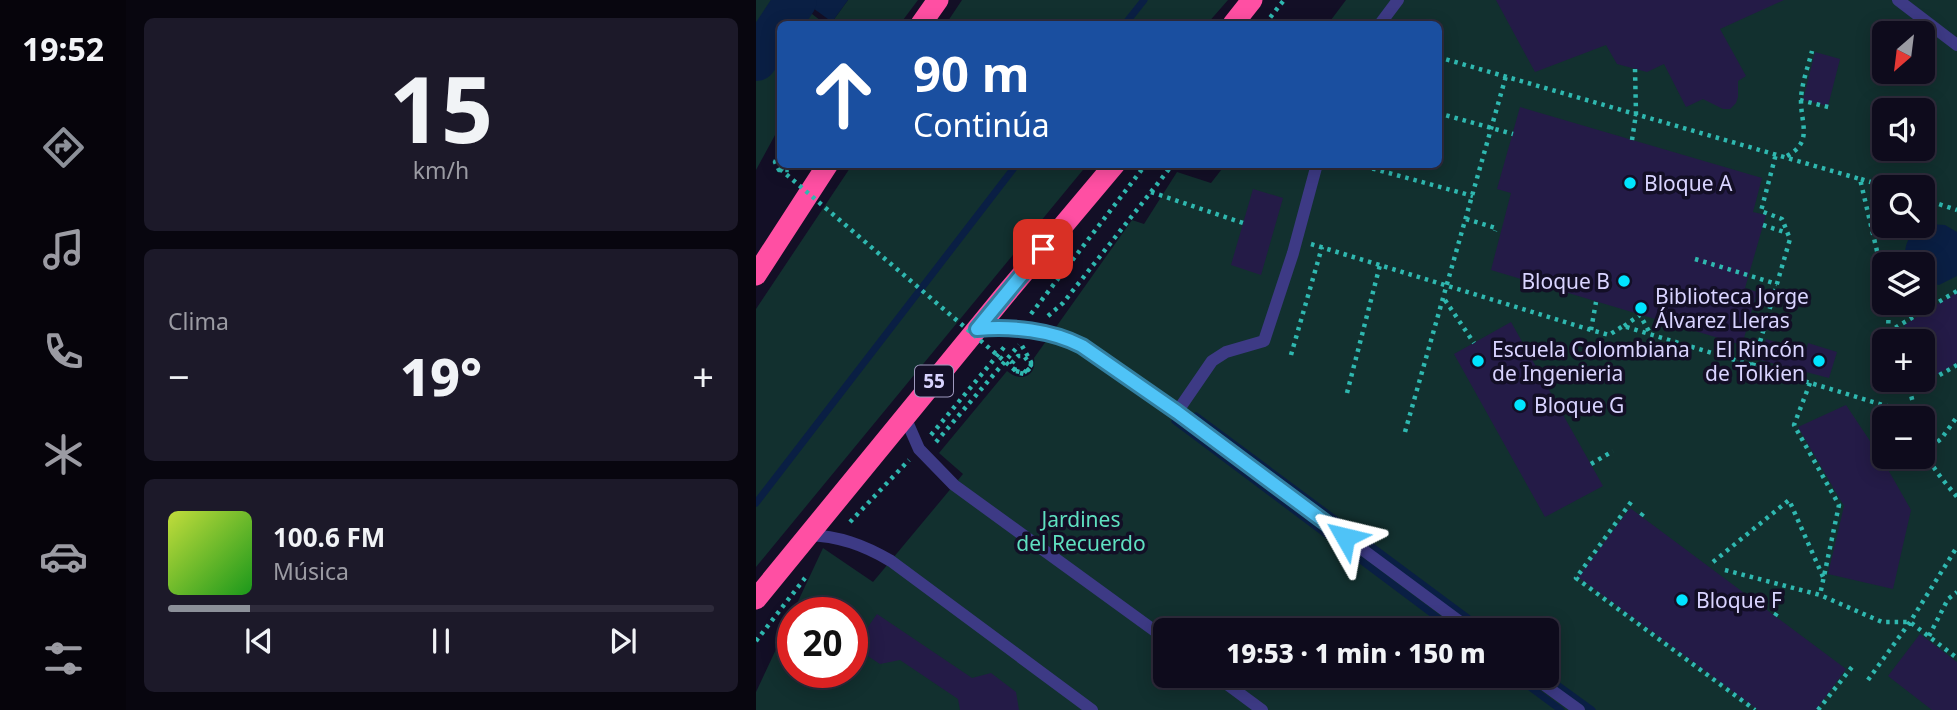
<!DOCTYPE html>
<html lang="es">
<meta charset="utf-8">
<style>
:root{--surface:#0e0b1c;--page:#1c1929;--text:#f1f3f6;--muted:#9b9ba3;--line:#2e2b3b;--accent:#8c9099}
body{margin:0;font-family:"Noto Sans",sans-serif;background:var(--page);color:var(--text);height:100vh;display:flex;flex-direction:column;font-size:26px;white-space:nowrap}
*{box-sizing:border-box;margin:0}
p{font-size:23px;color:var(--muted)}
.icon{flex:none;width:38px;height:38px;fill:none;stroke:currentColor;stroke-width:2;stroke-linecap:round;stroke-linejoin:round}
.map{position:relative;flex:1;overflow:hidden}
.panel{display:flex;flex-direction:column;gap:18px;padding:18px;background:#08060f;width:630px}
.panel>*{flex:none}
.banner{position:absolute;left:21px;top:21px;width:665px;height:147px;border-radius:10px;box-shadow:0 4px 18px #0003,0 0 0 2px var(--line);background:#1a4fa0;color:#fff;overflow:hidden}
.needle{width:46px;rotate:208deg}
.buttons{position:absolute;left:1116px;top:21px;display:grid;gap:14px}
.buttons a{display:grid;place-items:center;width:63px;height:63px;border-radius:10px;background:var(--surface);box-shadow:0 4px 18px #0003,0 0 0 2px var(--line);font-size:35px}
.speed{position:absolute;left:21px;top:597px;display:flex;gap:14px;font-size:35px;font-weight:700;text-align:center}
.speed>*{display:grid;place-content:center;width:91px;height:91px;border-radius:50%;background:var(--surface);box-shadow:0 4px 18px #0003,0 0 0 2px var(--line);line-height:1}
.speed .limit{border:10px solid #d22;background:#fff;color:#111}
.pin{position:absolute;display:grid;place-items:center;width:60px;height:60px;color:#fff;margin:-30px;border-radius:14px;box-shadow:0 4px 10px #0006}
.me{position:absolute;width:77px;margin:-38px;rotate:307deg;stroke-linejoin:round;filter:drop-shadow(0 0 5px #0008)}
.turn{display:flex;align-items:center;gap:24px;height:147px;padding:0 21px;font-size:32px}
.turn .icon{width:91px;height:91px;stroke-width:2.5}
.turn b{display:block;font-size:49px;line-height:60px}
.big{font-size:52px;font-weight:800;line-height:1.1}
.panel .tile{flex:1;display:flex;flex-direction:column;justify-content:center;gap:10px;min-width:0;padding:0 24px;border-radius:10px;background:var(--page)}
.panel .dial{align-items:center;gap:0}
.dial b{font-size:91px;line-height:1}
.song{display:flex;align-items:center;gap:21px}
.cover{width:84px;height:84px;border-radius:10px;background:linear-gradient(135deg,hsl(70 70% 55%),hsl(120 70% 35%))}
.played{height:7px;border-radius:4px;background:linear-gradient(90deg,var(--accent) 15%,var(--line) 15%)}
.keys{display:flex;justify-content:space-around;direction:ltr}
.heat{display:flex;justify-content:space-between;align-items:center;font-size:38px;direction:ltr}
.trip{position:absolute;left:397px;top:618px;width:406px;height:70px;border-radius:10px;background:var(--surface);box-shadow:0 4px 18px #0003,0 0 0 2px var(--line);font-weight:800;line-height:70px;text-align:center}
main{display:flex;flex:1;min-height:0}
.tabs{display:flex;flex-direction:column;width:126px;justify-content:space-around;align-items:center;background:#06040b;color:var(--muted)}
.tabs .icon{width:49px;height:49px}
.tabs .on{color:var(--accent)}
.tabs b{font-size:32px;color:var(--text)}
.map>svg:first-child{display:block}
</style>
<main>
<nav class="tabs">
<b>19:52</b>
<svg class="icon on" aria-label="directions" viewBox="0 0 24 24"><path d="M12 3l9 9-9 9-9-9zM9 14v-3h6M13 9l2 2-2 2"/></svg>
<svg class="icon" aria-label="music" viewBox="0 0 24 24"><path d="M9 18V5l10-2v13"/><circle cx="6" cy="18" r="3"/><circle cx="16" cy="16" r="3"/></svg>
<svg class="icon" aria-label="phone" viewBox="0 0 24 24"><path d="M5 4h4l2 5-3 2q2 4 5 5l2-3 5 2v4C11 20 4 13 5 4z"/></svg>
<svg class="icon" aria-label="climate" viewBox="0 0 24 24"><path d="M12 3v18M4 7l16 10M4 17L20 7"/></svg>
<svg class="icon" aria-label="car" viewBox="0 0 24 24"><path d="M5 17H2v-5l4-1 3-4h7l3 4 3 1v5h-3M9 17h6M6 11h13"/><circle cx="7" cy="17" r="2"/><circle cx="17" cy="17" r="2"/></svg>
<svg class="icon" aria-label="filters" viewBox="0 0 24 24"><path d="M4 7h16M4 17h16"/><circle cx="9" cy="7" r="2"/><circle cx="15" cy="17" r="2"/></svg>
</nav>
<section class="panel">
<div class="tile dial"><b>15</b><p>km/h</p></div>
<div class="tile"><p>Clima</p>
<div class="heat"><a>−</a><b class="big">19°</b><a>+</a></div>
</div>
<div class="tile">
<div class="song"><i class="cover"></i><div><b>100.6 FM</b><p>Música</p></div></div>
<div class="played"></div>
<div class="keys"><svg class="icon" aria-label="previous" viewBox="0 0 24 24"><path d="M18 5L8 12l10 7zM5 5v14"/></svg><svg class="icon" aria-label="pause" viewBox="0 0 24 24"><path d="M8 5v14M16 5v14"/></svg><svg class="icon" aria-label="next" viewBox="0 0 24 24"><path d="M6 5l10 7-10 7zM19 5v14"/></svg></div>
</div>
</section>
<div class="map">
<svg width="1201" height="710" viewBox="0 0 1201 710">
<rect width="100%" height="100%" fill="#130f26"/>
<path fill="#12302f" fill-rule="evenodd" d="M 0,0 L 38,0 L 69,24 L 24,24 L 24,126 L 0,170 Z
M 92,0 L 162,0 L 144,24 L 76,24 L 76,22 Z
M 206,0 L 472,0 L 451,24 L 190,24 Z
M 590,0 L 1201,0 L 1201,710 L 0,710 L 0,692 L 37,613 L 37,672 L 96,672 L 96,612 L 37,612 L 67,548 L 117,582 L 207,474 L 183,453 L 251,371 C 265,383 281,376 278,358 L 376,220 L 388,224 L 421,172 L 455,183 L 469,165 L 682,164 L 682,24 L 572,24 ZM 1129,33 L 1167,33 L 1167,72 L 1129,72 ZM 1129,110 L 1167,110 L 1167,149 L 1129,149 ZM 1129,187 L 1167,187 L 1167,226 L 1129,226 ZM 1129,264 L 1167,264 L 1167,303 L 1129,303 ZM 1129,341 L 1167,341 L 1167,380 L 1129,380 ZM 1129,418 L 1167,418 L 1167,457 L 1129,457 ZM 410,630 L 791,630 L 791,676 L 410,676 Z
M 96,165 L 331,165 L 0,567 L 0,309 Z"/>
<path fill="#0a1f44" d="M 46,0 L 92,0 L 76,22 Z
M 1174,224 L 1189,225 L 1201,232 L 1201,276 L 1183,285 L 1167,282 L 1167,264 L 1150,264 C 1146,245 1154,229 1174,224 Z"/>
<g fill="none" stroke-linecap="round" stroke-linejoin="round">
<path stroke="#0a1f44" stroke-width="7" d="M 369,24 L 388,0
M 440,416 L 728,630
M 419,421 L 698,630
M 0,503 L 261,164
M 759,676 L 805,710
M 789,676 L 836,710"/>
<path stroke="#0a1f44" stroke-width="42" d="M 0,60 L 40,0"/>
</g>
<path fill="#241b47" d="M 740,0 L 1028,0 L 964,29 L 990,76 L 982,81 L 982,97 L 980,103 L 974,109 L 967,109 L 947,99 L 930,107 L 908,64 L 891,72 L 861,64 L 850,45 L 779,72 Z
M 1059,52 L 1084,59 L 1072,106 L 1047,100 Z
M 764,107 L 1006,178 L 997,212 L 1010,215 L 989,288 L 1001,292 L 986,345 L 735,270 L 755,193 L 741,189 Z
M 497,189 L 527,198 L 505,275 L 475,265 Z
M 1201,292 L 1201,363 L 1175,378 L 1167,362 L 1167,341 L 1157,341 L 1148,325 Z
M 755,322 L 847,486 L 789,517 L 698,354 Z
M 1010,339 L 1050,351 L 1052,343 L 1081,352 L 1073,378 L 1004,360 Z
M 1090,405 L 1126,459 L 1155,510 L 1137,589 L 1072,574 L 1088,506 L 1042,427 Z
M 874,508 L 1090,669 L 1060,710 L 1002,710 L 822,577 Z
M 121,614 L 216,678 L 235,673 L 260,692 L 263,710 L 204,710 L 202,699 L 144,660 L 124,664 L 98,647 Z
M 1164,634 L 1201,662 L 1201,710 L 1176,710 L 1132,676 Z"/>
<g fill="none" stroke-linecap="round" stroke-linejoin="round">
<path stroke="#2fb8b0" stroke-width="4.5" stroke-dasharray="3.5 5" stroke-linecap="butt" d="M 509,24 L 528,0
M 682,57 L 1104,179 L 1129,285
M 1044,100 L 1076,108
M 682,113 L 757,134
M 876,140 L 880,114 L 879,69
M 24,153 L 19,162 L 23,170 L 33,170 L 37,164
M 1031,156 C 1057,142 1045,124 1045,101 C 1045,85 1052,67 1056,51
M 600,164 L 717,196
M 1105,179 L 1131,187
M 395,192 L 417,164
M 1167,199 L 1201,210
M 710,219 L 740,228 L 739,231
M 1007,225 L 1031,233
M 555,244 L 835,330 L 853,335 L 867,326 L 1160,415
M 939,259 L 1021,284
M 689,300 L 718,343
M 1133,303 L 1132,332 L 1135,341
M 1166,303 L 1174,309
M 275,314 L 390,164
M 292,316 L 307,303 L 395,192 L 487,223
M 868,326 L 884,315 L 895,335
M 835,330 L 840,302
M 1132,332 L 1201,291
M 535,355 L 566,247
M 997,366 L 1034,239 L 1026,219 L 1005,211 L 1020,154
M 260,371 L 268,373 L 275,365 L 268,356 L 262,356 L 256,363 L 260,372 L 268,374 L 275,367 L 275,362 L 265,344
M 1151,380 L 1161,418
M 1054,383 L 1038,425 L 1083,505 L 1064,595
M 1154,392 L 1201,365
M 591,393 L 624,265
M 649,432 L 750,76
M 175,435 L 250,345
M 180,442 L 263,345
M 1167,444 C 1172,464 1188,481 1201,497
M 1168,452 L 1185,439 L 1201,417
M 835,464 L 857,451
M 1131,469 L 1158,457
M 875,502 L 820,578 L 999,710
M 885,516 L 888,512
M 94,522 L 153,460
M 957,562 L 1033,500 L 1068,579
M 969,570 L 1064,595 L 1126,622 L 1154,622 L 1201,658
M 1019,616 L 1022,611
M 1173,636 L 1192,599 L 1201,592
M 0,641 L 49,578
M 1112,680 L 1154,622 L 1201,547
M 1062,710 L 1096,667"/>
<path stroke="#3d3a85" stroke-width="12" d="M 1142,0 L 1201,45
M 624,24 L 642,0
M 221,329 C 256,326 295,330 326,346 L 421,412 L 715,630
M 421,412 L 456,361 L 470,352 L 508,341 L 537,253 L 561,164
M 149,417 L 163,449 L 198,485 L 410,639
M 51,535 C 83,536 108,545 135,561 L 336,710
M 460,676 L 506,710
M 776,676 L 823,710"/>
<path stroke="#ff4fa3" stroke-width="21" d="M 165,24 L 182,0
M 477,24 L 496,0
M 0,275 L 72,164
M 0,599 L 248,296 L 359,164"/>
<path stroke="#2fb8b0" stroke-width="4.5" stroke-dasharray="3.5 5" stroke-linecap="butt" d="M 24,169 L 260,371"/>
</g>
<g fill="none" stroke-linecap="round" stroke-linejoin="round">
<defs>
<path id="route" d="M 287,249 L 221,329 C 256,326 295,330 326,346 L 421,412 L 589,537"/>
</defs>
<use href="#route" stroke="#337fa1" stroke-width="18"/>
<use href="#route" stroke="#4fc3f7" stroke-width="12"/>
</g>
<g fill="#00e5ff" stroke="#130f26" stroke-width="2.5">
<circle cx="874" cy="183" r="7"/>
<circle cx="868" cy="281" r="7"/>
<circle cx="885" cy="308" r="7"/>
<circle cx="722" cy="361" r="7"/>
<circle cx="1063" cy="361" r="7"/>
<circle cx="764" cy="405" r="7"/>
<circle cx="926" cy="600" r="7"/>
</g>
<g text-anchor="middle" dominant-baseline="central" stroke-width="7" stroke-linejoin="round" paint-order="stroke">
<rect fill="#130f26" stroke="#9e99be" stroke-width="2" x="159" y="365.5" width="38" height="31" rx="5"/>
<g font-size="19" font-weight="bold" fill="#d9d4ff">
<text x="178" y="381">55</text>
</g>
<g font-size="21" fill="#d9d4ff" stroke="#130f26" text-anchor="start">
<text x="888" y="183">Bloque A</text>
<text x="854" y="281" text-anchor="end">Bloque B</text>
<text x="899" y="296">Biblioteca Jorge<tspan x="899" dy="24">Álvarez Lleras</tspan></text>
<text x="736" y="349">Escuela Colombiana<tspan x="736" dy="24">de Ingenieria</tspan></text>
<text x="1049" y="349" text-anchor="end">El Rincón<tspan x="1049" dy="24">de Tolkien</tspan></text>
<text x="778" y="405">Bloque G</text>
<text x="940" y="600">Bloque F</text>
</g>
<g font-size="21" fill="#5fe0c0" stroke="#130f26">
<text x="325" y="519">Jardines<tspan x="325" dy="24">del Recuerdo</tspan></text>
</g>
</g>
</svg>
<div class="buttons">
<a><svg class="needle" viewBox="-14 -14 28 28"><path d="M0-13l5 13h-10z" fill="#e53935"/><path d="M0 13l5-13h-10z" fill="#9b9ba3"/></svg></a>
<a><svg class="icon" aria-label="sound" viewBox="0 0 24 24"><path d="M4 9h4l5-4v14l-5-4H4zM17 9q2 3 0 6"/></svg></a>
<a><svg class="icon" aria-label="search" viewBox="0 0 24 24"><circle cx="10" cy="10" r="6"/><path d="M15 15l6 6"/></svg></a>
<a><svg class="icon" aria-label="layers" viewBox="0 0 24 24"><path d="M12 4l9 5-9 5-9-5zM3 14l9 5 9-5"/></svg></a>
<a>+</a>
<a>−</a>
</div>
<div class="speed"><div class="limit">20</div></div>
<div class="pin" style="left:287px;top:249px;background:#d93025"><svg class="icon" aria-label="arrive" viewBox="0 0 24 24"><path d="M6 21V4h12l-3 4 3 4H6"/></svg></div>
<svg class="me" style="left:589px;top:537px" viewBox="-20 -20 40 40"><path d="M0-17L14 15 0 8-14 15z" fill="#4fc3f7" stroke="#fff" stroke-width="4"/></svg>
<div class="trip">19:53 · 1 min · 150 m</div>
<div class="banner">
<div class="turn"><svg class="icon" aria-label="ahead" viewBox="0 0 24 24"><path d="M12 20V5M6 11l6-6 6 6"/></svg><div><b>90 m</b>Continúa</div></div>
</div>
</div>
</main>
